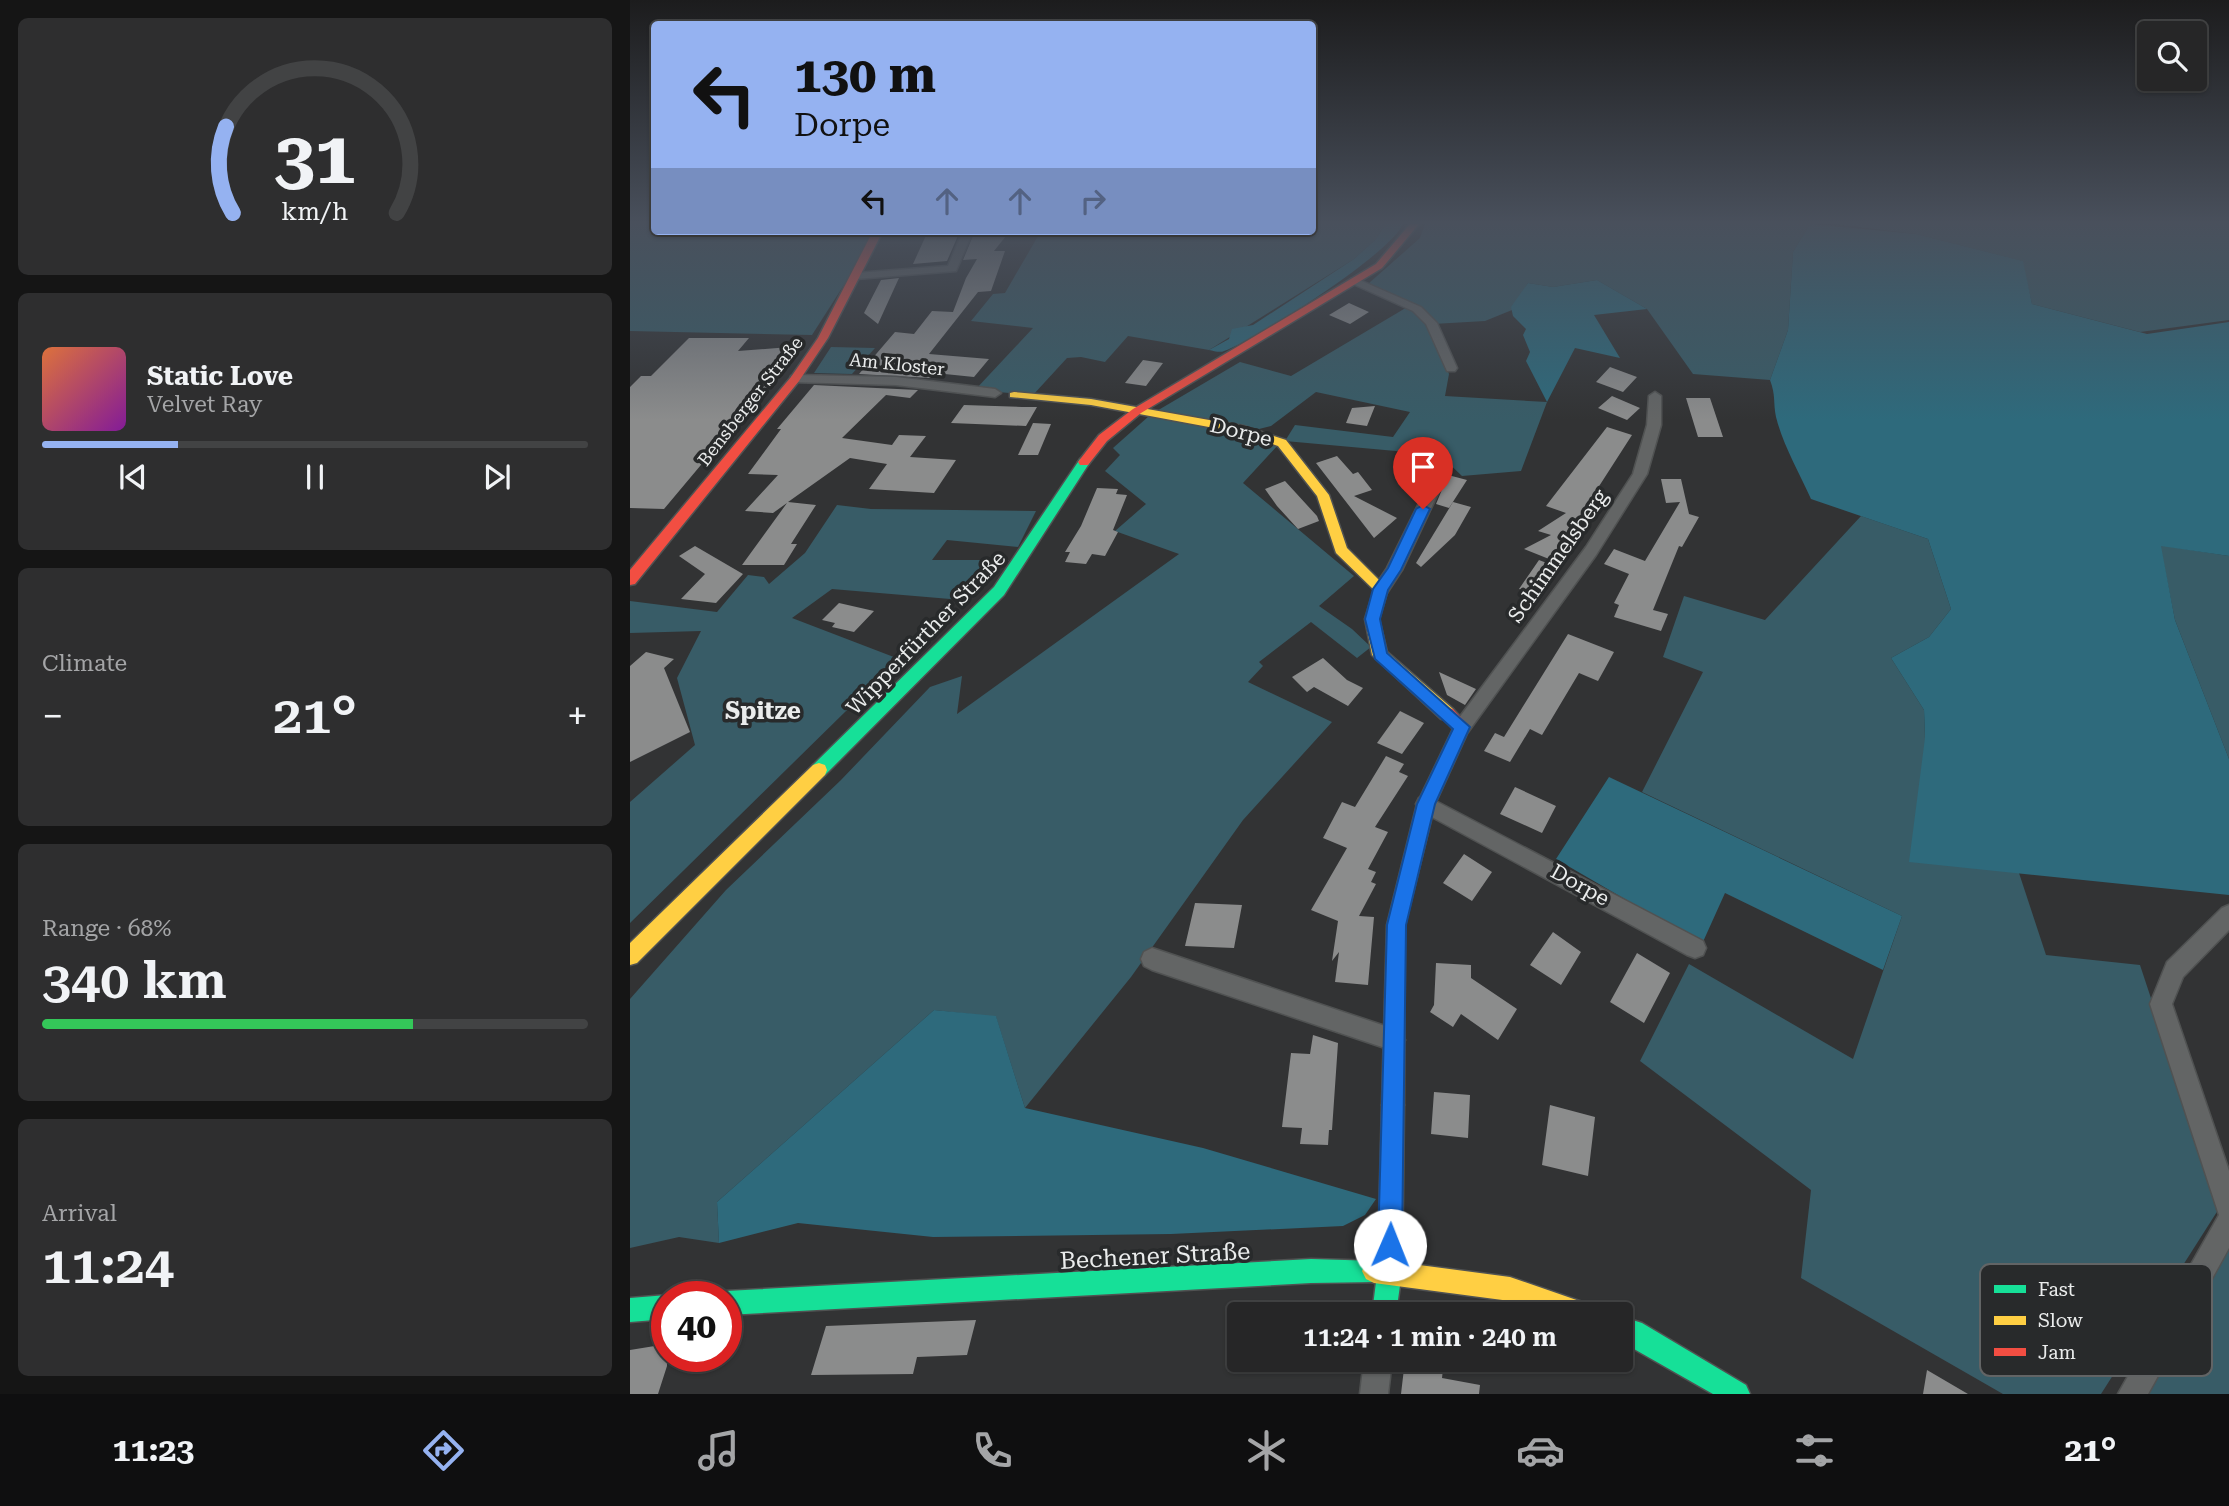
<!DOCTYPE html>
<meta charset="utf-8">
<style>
:root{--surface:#262627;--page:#2e2e2f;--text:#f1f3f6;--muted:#a4a5a7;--line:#424344;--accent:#95b2f1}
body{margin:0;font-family:"Roboto Serif",serif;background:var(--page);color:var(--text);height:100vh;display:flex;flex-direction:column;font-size:26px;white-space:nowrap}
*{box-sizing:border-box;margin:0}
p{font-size:23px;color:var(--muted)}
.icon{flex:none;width:38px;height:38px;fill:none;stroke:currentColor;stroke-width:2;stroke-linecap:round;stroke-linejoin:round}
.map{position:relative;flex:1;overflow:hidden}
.panel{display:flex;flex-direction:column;gap:18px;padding:18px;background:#151515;width:630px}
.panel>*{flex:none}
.banner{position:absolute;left:21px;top:21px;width:665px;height:214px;border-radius:7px;box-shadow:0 2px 5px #0004,0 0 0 2px var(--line);background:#95b2f1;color:#111;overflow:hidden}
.controls{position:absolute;left:1507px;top:21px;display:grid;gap:14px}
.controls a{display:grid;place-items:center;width:70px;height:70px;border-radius:7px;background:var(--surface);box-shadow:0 2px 5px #0004,0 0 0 2px var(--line);font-size:35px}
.speed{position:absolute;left:21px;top:1281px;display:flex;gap:14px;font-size:35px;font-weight:700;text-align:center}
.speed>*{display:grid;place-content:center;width:91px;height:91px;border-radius:50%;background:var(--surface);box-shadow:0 2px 5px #0004,0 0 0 2px var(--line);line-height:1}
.speed .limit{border:10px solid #d22;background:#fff;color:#111}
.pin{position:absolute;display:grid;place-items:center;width:60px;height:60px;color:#fff;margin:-72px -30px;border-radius:50% 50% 50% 0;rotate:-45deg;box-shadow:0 0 7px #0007}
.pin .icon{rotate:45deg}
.me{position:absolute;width:77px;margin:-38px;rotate:1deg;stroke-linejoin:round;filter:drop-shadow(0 0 5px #0008)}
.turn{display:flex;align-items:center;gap:24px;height:147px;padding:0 28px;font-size:32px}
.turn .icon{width:91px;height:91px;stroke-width:2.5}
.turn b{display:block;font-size:49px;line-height:60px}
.lanes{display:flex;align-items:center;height:66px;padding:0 28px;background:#0003;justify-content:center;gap:35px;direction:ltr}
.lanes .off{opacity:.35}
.big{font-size:52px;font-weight:600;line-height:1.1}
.panel .widget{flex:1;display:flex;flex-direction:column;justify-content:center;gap:10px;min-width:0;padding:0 24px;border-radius:10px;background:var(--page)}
.panel .dial{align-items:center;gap:0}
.dial svg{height:182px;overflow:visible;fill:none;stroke:var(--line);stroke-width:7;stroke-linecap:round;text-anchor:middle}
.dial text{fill:var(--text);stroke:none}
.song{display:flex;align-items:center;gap:21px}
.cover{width:84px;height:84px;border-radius:10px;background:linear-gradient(135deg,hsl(20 70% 55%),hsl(290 70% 35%))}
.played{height:7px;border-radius:4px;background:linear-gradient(90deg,var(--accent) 25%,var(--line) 25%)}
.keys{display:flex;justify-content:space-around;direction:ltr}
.heat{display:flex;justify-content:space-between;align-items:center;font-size:38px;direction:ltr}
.charge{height:10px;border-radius:5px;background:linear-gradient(90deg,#34c759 68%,var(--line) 0)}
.trip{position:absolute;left:597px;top:1302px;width:406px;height:70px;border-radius:7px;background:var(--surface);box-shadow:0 2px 5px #0004,0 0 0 2px var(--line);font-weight:600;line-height:70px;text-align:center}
.tab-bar{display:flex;height:112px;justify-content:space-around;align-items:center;background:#0f0f10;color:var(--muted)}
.tab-bar .icon{width:49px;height:49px}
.tab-bar .selected{color:var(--accent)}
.tab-bar b{font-size:32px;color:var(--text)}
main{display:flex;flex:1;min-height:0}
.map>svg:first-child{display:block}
</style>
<main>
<section class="panel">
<div class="widget dial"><svg viewBox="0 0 100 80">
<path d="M14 69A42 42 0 1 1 86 69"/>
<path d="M14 69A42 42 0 0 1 11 31" stroke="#95b2f1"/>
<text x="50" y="56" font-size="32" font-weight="700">31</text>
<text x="50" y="72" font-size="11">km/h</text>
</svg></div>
<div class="widget">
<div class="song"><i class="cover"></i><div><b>Static Love</b><p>Velvet Ray</p></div></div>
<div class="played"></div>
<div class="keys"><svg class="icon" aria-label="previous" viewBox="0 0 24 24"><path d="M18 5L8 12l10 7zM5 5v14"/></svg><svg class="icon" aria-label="pause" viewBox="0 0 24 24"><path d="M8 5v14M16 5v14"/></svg><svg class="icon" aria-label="next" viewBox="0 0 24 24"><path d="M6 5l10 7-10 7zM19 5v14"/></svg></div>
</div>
<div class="widget"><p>Climate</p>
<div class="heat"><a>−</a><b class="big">21°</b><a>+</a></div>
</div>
<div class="widget"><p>Range · 68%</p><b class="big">340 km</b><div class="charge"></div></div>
<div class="widget"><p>Arrival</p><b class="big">11:24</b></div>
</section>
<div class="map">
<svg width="1599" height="1394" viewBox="0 0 1599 1394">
<rect width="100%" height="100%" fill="#323334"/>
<path fill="#385c67" d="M 0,224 L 24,224 L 24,231 L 244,231 L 219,277 L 182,335 L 0,331 Z
M 683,224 L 756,224 L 745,240 L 724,259 L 579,350 L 498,336 L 475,362 L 451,357 L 437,358 L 403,395 L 345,390 L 403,328 L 341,321 L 363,294 L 375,293 L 411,231 L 682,231 Z
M 795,224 L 1180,224 L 1163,252 L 1158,330 L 1140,380 L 1063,374 L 1017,309 L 967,280 L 923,287 L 898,283 L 882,310 L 855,321 L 803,324 L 782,305 L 738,284 L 790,238 Z
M 1205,224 L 1599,224 L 1599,320 L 1510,332 L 1402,304 L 1392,261 L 1286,234 Z
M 779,306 L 799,323 L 819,374 L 815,396 L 917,402 L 891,471 L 832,476 L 810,455 L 655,441 L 665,425 L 763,437 L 780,412 L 686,392 L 641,426 L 629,429 L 525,412 L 610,362 L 661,376 Z
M 201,347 L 245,348 L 222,374 L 184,373 Z
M 519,416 L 610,431 L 648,445 L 613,483 L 724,576 L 689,606 L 722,629 L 741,647 L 727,658 L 681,622 L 629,662 L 633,666 L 618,682 L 702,722 L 613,820 L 501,977 L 395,1108 L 366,1017 L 304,1010 L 87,1202 L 89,1243 L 49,1237 L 0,1248 L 0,999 L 96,890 L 211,780 L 300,687 L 332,676 L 327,714 L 549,554 L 485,531 L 516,504 L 475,471 L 490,455 L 483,448 Z
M 207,505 L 241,509 L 406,511 L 388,547 L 317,540 L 302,560 L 379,560 L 332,600 L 202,589 L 162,618 L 269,659 L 0,923 L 0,802 L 65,745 L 47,678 L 71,631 L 0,633 L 0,601 L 87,612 L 118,575 L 134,577 L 139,584 L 175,553 Z
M 1231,516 L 1298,539 L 1321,609 L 1299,637 L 1261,658 L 1294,710 L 1295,738 L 1389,873 L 1416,955 L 1510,965 L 1590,1207 L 1471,1394 L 1373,1394 L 1171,1278 L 1181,1190 L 1010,1061 L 1059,964 L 1223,1059 L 1272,916 L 1012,792 L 1073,672 L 1033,657 L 1054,596 L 1135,620 Z
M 1530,545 L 1599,556 L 1599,759 L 1545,620 Z
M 1599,1244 L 1599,1394 L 1507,1394 Z"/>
<path fill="#2e6a7c" d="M 756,224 L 773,224 C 760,254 629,338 594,351 C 590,353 584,351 579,350 L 599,339 L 602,329 L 623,325 L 724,259 L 745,240 Z
M 1180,224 L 1286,234 L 1393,261 L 1402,304 L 1517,334 L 1599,322 L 1599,556 L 1531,546 L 1545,620 L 1599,759 L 1599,895 L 1279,862 L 1295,738 L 1294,710 L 1261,658 L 1299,637 L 1321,609 L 1298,539 L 1181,499 C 1169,472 1153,445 1146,417 C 1143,402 1146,396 1140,380 L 1158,330 L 1163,252 Z
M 967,280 L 1017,309 L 964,315 L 990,358 L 945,348 L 917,402 L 896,361 L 900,352 L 893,335 L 896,329 L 883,316 L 881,307 L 898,283 L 923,287 Z
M 979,777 L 1272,916 L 1253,970 L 1095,893 L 1072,944 L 926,859 Z
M 304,1010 L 366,1016 L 395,1108 L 573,1148 L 746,1199 L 735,1215 L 713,1226 L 541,1234 L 303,1237 L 168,1223 L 89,1243 L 87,1202 Z"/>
<path fill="#8b8c8c" d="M 298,231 L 330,231 L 317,261 L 283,264 Z
M 345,231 L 380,231 L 364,251 L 375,251 L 361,291 L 348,292 L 299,354 L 359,359 L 344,377 L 305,373 L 300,378 L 229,374 L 265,332 L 284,334 L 302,311 L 323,312 L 336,278 L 347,259 L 333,260 Z
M 269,278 L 248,324 L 234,313 L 251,280 Z
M 719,303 L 739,312 L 720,324 L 699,315 Z
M 59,338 L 119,338 L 108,351 L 172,346 L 109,421 L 113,421 L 86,447 L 34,509 L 0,508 L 0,387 L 11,376 L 21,376 Z
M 513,360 L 533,363 L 516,386 L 495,383 Z
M 980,367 L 1007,377 L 993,392 L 966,382 Z
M 184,385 L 288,390 L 280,398 L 256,395 L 212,438 L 262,445 L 269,435 L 296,436 L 280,457 L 326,460 L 304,493 L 239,489 L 257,464 L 220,458 L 158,502 L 186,505 L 161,544 L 167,544 L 154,565 L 112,565 L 157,503 L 143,513 L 115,511 L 148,475 L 118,474 L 151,429 L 147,429 Z
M 982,396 L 1010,408 L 997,420 L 968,408 Z
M 1056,398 L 1080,398 L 1093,437 L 1068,437 Z
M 334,405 L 392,407 L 407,407 L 396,426 L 321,423 Z
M 745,406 L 737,426 L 716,423 L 722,408 Z
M 403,423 L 421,424 L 408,455 L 388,455 Z
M 977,427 L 1002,435 L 946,522 L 956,517 L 950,526 L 924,561 L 894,549 L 921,535 L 908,531 L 936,513 L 916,506 Z
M 707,456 L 723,474 L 728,472 L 742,490 L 724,496 L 767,518 L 744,538 L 686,463 Z
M 818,475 L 837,480 L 819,508 L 806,504 Z
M 1031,479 L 1051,479 L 1059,514 L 1069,517 L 1052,547 L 1049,546 L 1023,610 L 1038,614 L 1031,631 L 984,617 L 989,605 L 984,603 L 999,574 L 974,564 L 984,549 L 1015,561 L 1050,502 L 1036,503 Z
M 655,481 L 687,516 L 689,521 L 668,529 L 647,506 L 635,489 Z
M 467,488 L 488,489 L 486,494 L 497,495 L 483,530 L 488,532 L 475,556 L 462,554 L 456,564 L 435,562 L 440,552 L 435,552 L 451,526 Z
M 823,502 L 841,507 L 825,535 L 791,567 L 786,563 Z
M 65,546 L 113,574 L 86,603 L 51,599 L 75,574 L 49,556 Z
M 909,560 L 927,567 L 909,595 L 889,589 Z
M 209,603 L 244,611 L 224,632 L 202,627 L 205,623 L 192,620 Z
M 938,634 L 984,652 L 968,681 L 949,673 L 912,735 L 900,729 L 880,762 L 854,751 L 865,733 L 874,737 Z
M 16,652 L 44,659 L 34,668 L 60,732 L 0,762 L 0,666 Z
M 693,658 L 717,680 L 733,688 L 718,706 L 684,687 L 677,692 L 662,677 Z
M 809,672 L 846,689 L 835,705 L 817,695 Z
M 770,711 L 794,723 L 772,754 L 747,743 Z
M 756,756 L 774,764 L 769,772 L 778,776 L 745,827 L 758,832 L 738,869 L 746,872 L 741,882 L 746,884 L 729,916 L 744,917 L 738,985 L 705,982 L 709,952 L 702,961 L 708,921 L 681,910 L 717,848 L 693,838 L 712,802 L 725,807 Z
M 885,787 L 926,806 L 912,833 L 870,814 Z
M 834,854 L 862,872 L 842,901 L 813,883 Z
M 565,903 L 612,905 L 604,948 L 555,946 Z
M 923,932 L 951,952 L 931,985 L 900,965 Z
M 1007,953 L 1040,973 L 1014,1023 L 980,1002 Z
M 806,963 L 841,965 L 841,978 L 887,1009 L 868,1040 L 831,1014 L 823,1027 L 800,1012 L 804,1005 Z
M 683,1035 L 708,1043 L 702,1130 L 699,1130 L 698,1145 L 670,1144 L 672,1128 L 652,1127 L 661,1053 L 680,1054 Z
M 804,1092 L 840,1095 L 838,1138 L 801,1134 Z
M 920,1105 L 965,1117 L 958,1176 L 912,1165 Z
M 346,1320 L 337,1355 L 287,1357 L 283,1374 L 181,1375 L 196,1326 Z
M 37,1344 L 37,1366 L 28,1394 L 0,1394 L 0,1350 Z
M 775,1360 L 814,1360 L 812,1378 L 850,1385 L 849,1394 L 771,1394 Z
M 1297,1370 L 1338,1394 L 1293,1394 Z"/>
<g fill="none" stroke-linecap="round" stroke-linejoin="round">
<defs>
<path id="street" d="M 333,231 L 343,231 L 326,271 L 226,279 L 221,276 L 226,273 L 318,266 Z
M 725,278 L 791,307 L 807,323 L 827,368 L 825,371 L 817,371 L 796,324 L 783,311 L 721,283 L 721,279 Z
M 165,375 L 266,377 L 365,389 L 371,393 L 365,397 L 266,385 L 161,382 L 161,376 Z
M 1025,392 L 1031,396 L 1031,425 L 1017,474 L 966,555 L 838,732 L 826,732 L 823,727 L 826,722 L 956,547 L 1003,474 L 1017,425 L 1019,396 Z
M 803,484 L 810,489 L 772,570 L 757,593 L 745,593 L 743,589 L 757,568 L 796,489 Z
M 796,796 L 1073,941 L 1076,948 L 1073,955 L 1065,958 L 1057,955 L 789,810 L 786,804 L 789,798 Z
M 1599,905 L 1599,930 L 1553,977 L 1542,1004 L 1599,1171 L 1599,1248 L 1518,1394 L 1488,1394 L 1589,1215 L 1520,1004 L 1537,962 L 1592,908 Z
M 522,948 L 764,1029 L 772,1032 L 775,1040 L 772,1048 L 764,1051 L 522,970 L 514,966 L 511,959 L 514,952 Z
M 734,1360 L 762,1360 L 758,1394 L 730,1394 Z"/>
<path id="fast" d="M 454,458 L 460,462 L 374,595 L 195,775 L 189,777 L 183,775 L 181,770 L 183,765 L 364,587 L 450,459 Z
M 763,1094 L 771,1097 L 774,1105 L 772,1271 L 766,1314 L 742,1314 L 746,1282 L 681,1283 L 96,1315 L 96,1297 L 86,1297 L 96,1291 L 681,1259 L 748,1261 L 752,1105 L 755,1097 Z
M 37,1295 L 42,1297 L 37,1297 L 37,1319 L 0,1322 L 0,1298 Z
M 990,1316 L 1012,1323 L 1116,1385 L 1120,1394 L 1083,1394 L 990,1341 Z"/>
<path id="slow" d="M 384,392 L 461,399 L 613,426 L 656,440 L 699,495 L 717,548 L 758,589 L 749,619 L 757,652 L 823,709 L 825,714 L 823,719 L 811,719 L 742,655 L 735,619 L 744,590 L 706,553 L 687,496 L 648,446 L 611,433 L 461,405 L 380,397 L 380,393 Z
M 189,763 L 195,765 L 197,770 L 195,775 L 7,963 L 0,965 L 0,943 L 183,765 Z
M 744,1259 L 880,1277 L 961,1305 L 964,1314 L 918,1314 L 880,1301 L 744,1283 L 736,1279 L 732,1271 L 736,1263 Z"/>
<path id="jam" d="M 780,224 L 789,224 L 752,268 L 511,413 L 477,441 L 458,465 L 450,465 L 448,462 L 469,435 L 503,409 L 746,264 Z
M 243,231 L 253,231 L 198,338 L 169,381 L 5,584 L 0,585 L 0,570 L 161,377 L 188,338 Z
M 817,708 L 823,709 L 840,727 L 805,804 L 775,925 L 774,1105 L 771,1113 L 763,1116 L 755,1113 L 752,1105 L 757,925 L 787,804 L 823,729 L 809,714 L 811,709 Z"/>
</defs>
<use href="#street" stroke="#505252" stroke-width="3"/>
<use href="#fast" stroke="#505252" stroke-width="3"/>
<use href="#slow" stroke="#505252" stroke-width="3"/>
<use href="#jam" stroke="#505252" stroke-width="3"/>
<use href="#street" fill="#636565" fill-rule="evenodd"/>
<use href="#fast" fill="#16e098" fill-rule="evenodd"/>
<use href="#slow" fill="#ffcf43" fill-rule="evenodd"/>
<use href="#jam" fill="#f24e42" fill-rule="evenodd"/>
</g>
<linearGradient id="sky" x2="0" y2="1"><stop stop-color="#1c1c1d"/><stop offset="0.53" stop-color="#49505c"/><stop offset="1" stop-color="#49505c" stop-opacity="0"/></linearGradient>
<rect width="1599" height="420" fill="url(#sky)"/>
<path fill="#1a73e8" stroke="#114b97" stroke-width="2" d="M 793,505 L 800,509 L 771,570 L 758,590 L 750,619 L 757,653 L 840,727 L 805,804 L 776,925 L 772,1245 L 768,1254 L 760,1257 L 752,1254 L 748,1245 L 757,925 L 787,804 L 823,729 L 745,659 L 735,619 L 743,589 L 758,568 L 786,509 Z"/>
<g text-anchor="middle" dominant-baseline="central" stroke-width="7" stroke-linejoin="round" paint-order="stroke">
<g font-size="18" fill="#eaecec" stroke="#282a2b">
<text transform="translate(267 364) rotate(6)">Am Kloster</text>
<text transform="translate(120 401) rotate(-52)">Bensberger Straße</text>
</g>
<g font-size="21" fill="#eaecec" stroke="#282a2b">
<text transform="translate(611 432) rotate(14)">Dorpe</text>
<text transform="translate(928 556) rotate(-55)">Schimmelsberg</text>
<text transform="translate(296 633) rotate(-46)">Wipperfürther Straße</text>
<text transform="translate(950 885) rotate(29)">Dorpe</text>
</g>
<g font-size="24" font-weight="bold" fill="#eaecec" stroke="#282a2b">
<text x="133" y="711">Spitze</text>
</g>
<g font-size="24" fill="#eaecec" stroke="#282a2b">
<text transform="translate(525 1256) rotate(-3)">Bechener Straße</text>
</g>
</g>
<rect x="1350" y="1264" width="232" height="112" rx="10" fill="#282a2b" stroke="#626465" stroke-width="2"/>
<rect x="1364" y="1285" width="32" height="8" fill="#16e098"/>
<rect x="1364" y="1316" width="32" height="9" fill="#ffcf43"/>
<rect x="1364" y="1348" width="32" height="8" fill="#f24e42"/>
<g font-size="19" fill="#eaecec">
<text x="1408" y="1296">Fast</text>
<text x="1408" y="1327">Slow</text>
<text x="1408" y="1359">Jam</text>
</g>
</svg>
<div class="controls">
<a><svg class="icon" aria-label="search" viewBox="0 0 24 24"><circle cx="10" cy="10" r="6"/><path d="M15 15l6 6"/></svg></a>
</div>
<div class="speed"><div class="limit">40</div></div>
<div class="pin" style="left:793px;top:509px;background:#d93025"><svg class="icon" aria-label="arrive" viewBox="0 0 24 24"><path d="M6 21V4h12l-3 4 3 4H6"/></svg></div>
<svg class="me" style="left:760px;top:1245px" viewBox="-20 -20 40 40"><circle r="19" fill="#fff"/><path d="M0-13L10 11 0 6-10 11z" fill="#1a73e8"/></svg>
<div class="trip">11:24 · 1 min · 240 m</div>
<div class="banner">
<div class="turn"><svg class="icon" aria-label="left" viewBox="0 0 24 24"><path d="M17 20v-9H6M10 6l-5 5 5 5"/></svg><div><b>130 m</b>Dorpe</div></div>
<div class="lanes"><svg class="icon" aria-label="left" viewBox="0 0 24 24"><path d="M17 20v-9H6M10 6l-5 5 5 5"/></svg><svg class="icon off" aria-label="ahead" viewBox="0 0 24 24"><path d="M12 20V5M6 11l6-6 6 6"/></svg><svg class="icon off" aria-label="ahead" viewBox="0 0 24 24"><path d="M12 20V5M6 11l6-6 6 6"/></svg><svg class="icon off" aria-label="right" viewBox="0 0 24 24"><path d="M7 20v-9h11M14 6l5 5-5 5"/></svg></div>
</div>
</div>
</main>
<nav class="tab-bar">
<b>11:23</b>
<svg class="icon selected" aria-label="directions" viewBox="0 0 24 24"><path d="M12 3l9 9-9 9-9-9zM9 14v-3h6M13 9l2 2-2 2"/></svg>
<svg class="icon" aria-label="music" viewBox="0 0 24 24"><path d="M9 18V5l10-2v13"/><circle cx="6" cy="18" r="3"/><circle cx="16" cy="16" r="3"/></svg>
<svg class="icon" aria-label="phone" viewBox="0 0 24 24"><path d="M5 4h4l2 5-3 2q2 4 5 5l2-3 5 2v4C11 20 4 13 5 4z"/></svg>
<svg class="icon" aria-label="climate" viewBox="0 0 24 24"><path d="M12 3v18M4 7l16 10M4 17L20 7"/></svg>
<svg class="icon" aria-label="car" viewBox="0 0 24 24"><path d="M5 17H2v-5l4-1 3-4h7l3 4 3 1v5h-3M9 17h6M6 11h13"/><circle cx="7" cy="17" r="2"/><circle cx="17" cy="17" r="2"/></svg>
<svg class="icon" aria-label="filters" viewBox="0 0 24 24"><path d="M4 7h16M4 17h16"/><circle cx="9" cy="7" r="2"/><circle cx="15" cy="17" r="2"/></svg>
<b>21°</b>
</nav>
